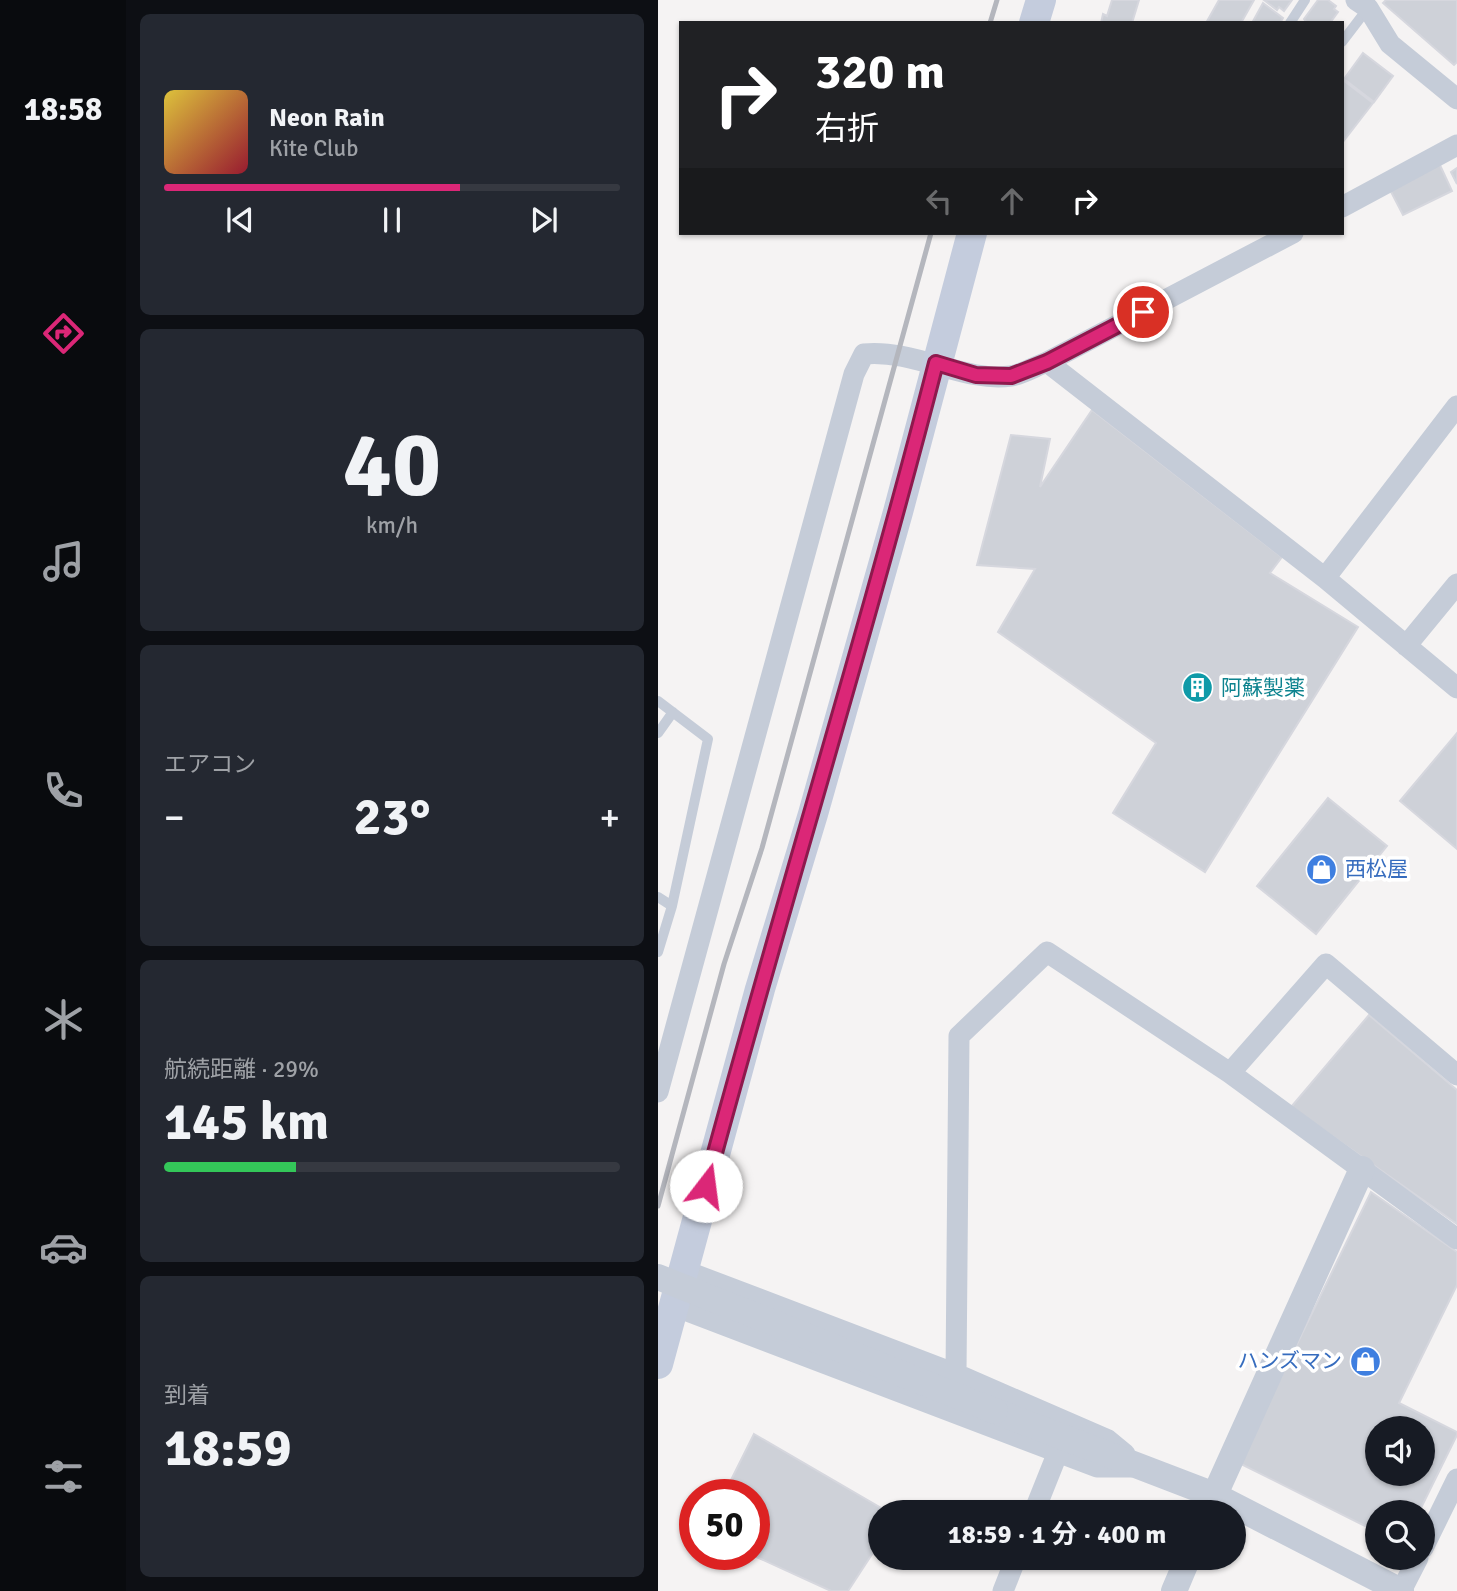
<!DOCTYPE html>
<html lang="ja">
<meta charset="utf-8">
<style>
:root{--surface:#171b24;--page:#242831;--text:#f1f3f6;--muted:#9ea1a6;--line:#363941;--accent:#db2777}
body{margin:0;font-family:Signika,"Noto Sans JP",sans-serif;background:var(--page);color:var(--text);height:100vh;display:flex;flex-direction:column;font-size:26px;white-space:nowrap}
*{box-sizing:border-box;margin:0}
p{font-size:23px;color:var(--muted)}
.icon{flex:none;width:38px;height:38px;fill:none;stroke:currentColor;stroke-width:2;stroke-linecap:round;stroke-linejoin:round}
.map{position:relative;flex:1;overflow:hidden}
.side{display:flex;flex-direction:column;gap:14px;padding:14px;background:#0d0f14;width:532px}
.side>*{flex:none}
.top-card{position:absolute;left:21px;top:21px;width:665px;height:214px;border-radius:0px;box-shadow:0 2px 5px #0004;background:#202124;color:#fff;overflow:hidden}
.controls{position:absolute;left:707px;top:1416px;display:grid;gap:14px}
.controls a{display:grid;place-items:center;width:70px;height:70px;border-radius:50%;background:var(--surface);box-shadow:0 2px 5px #0004;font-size:35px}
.speed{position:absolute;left:21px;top:1479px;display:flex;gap:14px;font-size:35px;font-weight:700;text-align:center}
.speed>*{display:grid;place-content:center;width:91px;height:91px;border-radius:50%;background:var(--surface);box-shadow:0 2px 5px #0004;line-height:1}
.speed .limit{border:10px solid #d22;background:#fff;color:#111}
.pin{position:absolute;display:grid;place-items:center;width:60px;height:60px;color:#fff;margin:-30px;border:4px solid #fff;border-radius:50%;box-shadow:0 2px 7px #0007}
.me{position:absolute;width:77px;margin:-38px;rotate:15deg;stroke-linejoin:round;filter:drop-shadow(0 0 5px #0008)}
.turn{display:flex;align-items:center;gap:24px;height:147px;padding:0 21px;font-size:32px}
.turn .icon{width:91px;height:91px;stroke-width:2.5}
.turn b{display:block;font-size:49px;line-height:60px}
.lanes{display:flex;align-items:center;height:66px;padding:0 21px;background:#0003;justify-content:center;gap:35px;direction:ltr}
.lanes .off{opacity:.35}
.big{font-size:52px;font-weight:700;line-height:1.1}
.side .card{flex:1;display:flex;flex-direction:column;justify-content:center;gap:10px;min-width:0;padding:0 24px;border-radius:10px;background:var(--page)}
.side .dial{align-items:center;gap:0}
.dial b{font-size:91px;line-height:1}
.song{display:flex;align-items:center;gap:21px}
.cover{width:84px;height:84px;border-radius:10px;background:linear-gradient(135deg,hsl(50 70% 55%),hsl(350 70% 35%))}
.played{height:7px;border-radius:4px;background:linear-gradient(90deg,var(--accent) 65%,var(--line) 65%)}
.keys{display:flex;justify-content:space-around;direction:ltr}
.heat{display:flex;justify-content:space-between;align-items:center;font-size:38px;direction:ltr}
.charge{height:10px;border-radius:5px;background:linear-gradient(90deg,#34c759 29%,var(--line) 0)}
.trip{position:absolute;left:210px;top:1500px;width:378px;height:70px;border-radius:35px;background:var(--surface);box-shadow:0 2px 5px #0004;font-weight:700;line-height:70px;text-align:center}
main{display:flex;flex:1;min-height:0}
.menu{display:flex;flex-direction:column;width:126px;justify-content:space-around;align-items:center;background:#090b0e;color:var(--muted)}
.menu .icon{width:49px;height:49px}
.menu .current{color:var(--accent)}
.menu b{font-size:32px;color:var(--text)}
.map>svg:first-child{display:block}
</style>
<main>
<nav class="menu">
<b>18:58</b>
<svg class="icon current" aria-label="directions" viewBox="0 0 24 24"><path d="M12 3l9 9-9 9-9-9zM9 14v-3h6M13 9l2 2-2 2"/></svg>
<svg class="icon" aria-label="music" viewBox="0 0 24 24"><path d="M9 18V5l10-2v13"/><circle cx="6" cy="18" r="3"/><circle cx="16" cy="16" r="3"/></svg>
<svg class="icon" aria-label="phone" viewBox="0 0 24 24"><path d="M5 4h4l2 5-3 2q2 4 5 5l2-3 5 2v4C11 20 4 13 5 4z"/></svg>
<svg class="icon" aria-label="climate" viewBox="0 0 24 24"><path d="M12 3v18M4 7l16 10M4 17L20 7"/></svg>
<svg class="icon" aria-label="car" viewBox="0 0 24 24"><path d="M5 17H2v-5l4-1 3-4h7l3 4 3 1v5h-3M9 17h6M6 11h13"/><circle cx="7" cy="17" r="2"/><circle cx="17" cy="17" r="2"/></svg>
<svg class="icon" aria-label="filters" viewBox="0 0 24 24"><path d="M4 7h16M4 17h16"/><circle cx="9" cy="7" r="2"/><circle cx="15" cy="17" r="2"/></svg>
</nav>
<section class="side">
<div class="card">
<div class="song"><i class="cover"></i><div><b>Neon Rain</b><p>Kite Club</p></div></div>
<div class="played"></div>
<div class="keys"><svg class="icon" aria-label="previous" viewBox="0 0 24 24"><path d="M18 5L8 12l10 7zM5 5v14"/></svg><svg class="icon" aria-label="pause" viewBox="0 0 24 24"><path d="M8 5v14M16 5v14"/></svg><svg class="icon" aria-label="next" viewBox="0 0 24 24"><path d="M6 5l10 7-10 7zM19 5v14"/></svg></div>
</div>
<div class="card dial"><b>40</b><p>km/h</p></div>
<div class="card"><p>エアコン</p>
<div class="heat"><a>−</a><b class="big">23°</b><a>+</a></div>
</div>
<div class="card"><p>航続距離 · 29%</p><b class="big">145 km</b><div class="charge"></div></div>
<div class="card"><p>到着</p><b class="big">18:59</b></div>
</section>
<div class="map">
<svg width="799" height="1591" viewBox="0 0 799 1591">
<rect width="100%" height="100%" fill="#f5f3f3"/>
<path fill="#ced1d8" stroke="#d6d7de" stroke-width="2" fill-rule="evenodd" d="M 454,0 L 481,0 L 474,23 L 443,23 L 445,14 L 449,16 Z
M 561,0 L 596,0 L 583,23 L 548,23 Z
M 606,0 L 634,0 L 626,11 L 621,7 L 619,10 Z
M 660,0 L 670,0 L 678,6 L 676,9 L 680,12 L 672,23 L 649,23 L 646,19 Z
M 728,0 L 799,0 L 799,62 L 796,65 L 725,3 Z
M 605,3 L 625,18 L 622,23 L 594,23 Z
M 705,53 L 735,76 L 716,102 L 686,79 Z
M 685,80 L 715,103 L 684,143 L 684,80 Z
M 781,163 L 794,191 L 745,215 L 731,188 Z
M 799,168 L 799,184 L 793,172 Z
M 434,410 L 624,557 L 612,573 L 700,627 L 547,872 L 455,813 L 498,743 L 340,632 L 377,569 L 319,565 L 353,435 L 392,439 L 382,487 Z
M 799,733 L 799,849 L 742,801 Z
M 670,798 L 729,846 L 658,934 L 599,886 Z
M 711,1015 L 799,1090 L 799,1224 L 633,1107 Z
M 713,1192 L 799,1252 L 799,1285 L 741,1403 L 799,1432 L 799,1435 L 761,1512 L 719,1512 L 719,1532 L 581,1463 ZM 719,1428 L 765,1428 L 765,1474 L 719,1474 Z
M 96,1434 L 230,1512 L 222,1512 L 222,1542 L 190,1591 L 173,1591 L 92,1554 L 96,1554 L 96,1494 L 66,1494 Z"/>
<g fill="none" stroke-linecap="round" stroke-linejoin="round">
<path stroke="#c5ccd8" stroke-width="10" d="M 632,23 L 647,0
M 684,42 L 710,8
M 0,701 L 50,739 L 14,906 L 0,952
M 0,733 L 15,712
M 0,897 L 14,906"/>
<path stroke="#c5ccd8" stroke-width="21" d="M 698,0 L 710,8 L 732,44 L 799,99
M 684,207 L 799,145
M 389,362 L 667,578 L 799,688
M 667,578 L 799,406
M 748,646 L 799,584
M 572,1073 L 668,964 L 799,1075
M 0,1092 L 196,374 L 206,354 C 257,349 307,383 353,376 C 365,374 378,366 389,362 L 635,233
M 25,1270 L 298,1374 L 450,1440 L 467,1454
M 16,1306 L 439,1467 L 473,1467
M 298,1374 L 301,1036 L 389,952 L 572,1073 L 799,1239
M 376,1512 L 400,1452
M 765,1548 L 799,1479
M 345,1591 L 358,1558
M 743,1591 L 760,1558"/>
<path stroke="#c5ccd8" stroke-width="26" d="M 337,1411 L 556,1495 L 743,1591
M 549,1512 L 704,1169
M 516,1591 L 530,1558"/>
<path stroke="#c4ccdd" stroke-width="30" d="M 376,23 L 383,0
M 0,1364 L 102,989 L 155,814 L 240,512 L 314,233"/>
<path stroke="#b4b6bd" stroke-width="5" d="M 332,23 L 339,0
M 0,1206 L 66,964 L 104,848 L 273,233"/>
<path stroke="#c5ccd8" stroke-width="26" d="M 0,1277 L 337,1411"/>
</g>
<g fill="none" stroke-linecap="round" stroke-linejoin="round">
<defs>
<path id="route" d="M 48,1186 C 122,911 207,639 278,363 L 318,375 L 353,376 L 389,362 L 485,312"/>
</defs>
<use href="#route" stroke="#8e194d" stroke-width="18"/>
<use href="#route" stroke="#db2777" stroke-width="12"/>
</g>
<defs>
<symbol id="building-disc" viewBox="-11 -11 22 22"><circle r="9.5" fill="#0f9aa8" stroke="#fff"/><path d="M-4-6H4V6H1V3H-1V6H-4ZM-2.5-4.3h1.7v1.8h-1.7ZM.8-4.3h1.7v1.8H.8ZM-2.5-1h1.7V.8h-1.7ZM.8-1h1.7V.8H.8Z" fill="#fff"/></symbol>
<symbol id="shop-disc" viewBox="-11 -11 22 22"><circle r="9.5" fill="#3f7fe0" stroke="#fff"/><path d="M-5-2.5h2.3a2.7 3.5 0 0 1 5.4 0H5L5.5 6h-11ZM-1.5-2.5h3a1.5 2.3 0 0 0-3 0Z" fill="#fff"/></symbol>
</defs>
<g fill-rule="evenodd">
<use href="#building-disc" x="522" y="670" width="35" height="35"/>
<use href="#shop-disc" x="646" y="852" width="35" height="35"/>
<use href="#shop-disc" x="690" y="1344" width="35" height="35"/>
</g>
<g text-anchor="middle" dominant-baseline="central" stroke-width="7" stroke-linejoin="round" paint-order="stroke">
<g font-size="21" fill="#0d838f" stroke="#fff" text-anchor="start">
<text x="563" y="688">阿蘇製薬</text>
</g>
<g font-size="21" fill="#366cbe" stroke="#fff" text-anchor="start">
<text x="687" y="869">西松屋</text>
<text x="684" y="1361" text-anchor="end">ハンズマン</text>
</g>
</g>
</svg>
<div class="controls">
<a><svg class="icon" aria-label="sound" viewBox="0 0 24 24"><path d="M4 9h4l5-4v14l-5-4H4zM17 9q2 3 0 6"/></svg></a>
<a><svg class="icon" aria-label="search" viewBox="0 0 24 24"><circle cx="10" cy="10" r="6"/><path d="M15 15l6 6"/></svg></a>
</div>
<div class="speed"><div class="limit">50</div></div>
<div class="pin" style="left:485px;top:312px;background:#d93025"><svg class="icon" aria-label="arrive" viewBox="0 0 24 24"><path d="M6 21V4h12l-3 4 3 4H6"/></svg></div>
<svg class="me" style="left:48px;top:1186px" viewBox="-20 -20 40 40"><circle r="19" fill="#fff"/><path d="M0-13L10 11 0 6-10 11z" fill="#db2777"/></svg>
<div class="trip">18:59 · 1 分 · 400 m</div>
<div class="top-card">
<div class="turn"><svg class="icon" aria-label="right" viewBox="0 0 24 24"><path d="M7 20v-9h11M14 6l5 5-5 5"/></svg><div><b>320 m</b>右折</div></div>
<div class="lanes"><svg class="icon off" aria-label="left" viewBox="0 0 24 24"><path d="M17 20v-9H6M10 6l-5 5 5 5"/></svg><svg class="icon off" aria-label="ahead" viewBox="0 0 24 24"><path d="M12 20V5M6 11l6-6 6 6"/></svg><svg class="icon" aria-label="right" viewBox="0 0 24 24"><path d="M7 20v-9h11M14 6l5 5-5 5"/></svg></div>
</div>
</div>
</main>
